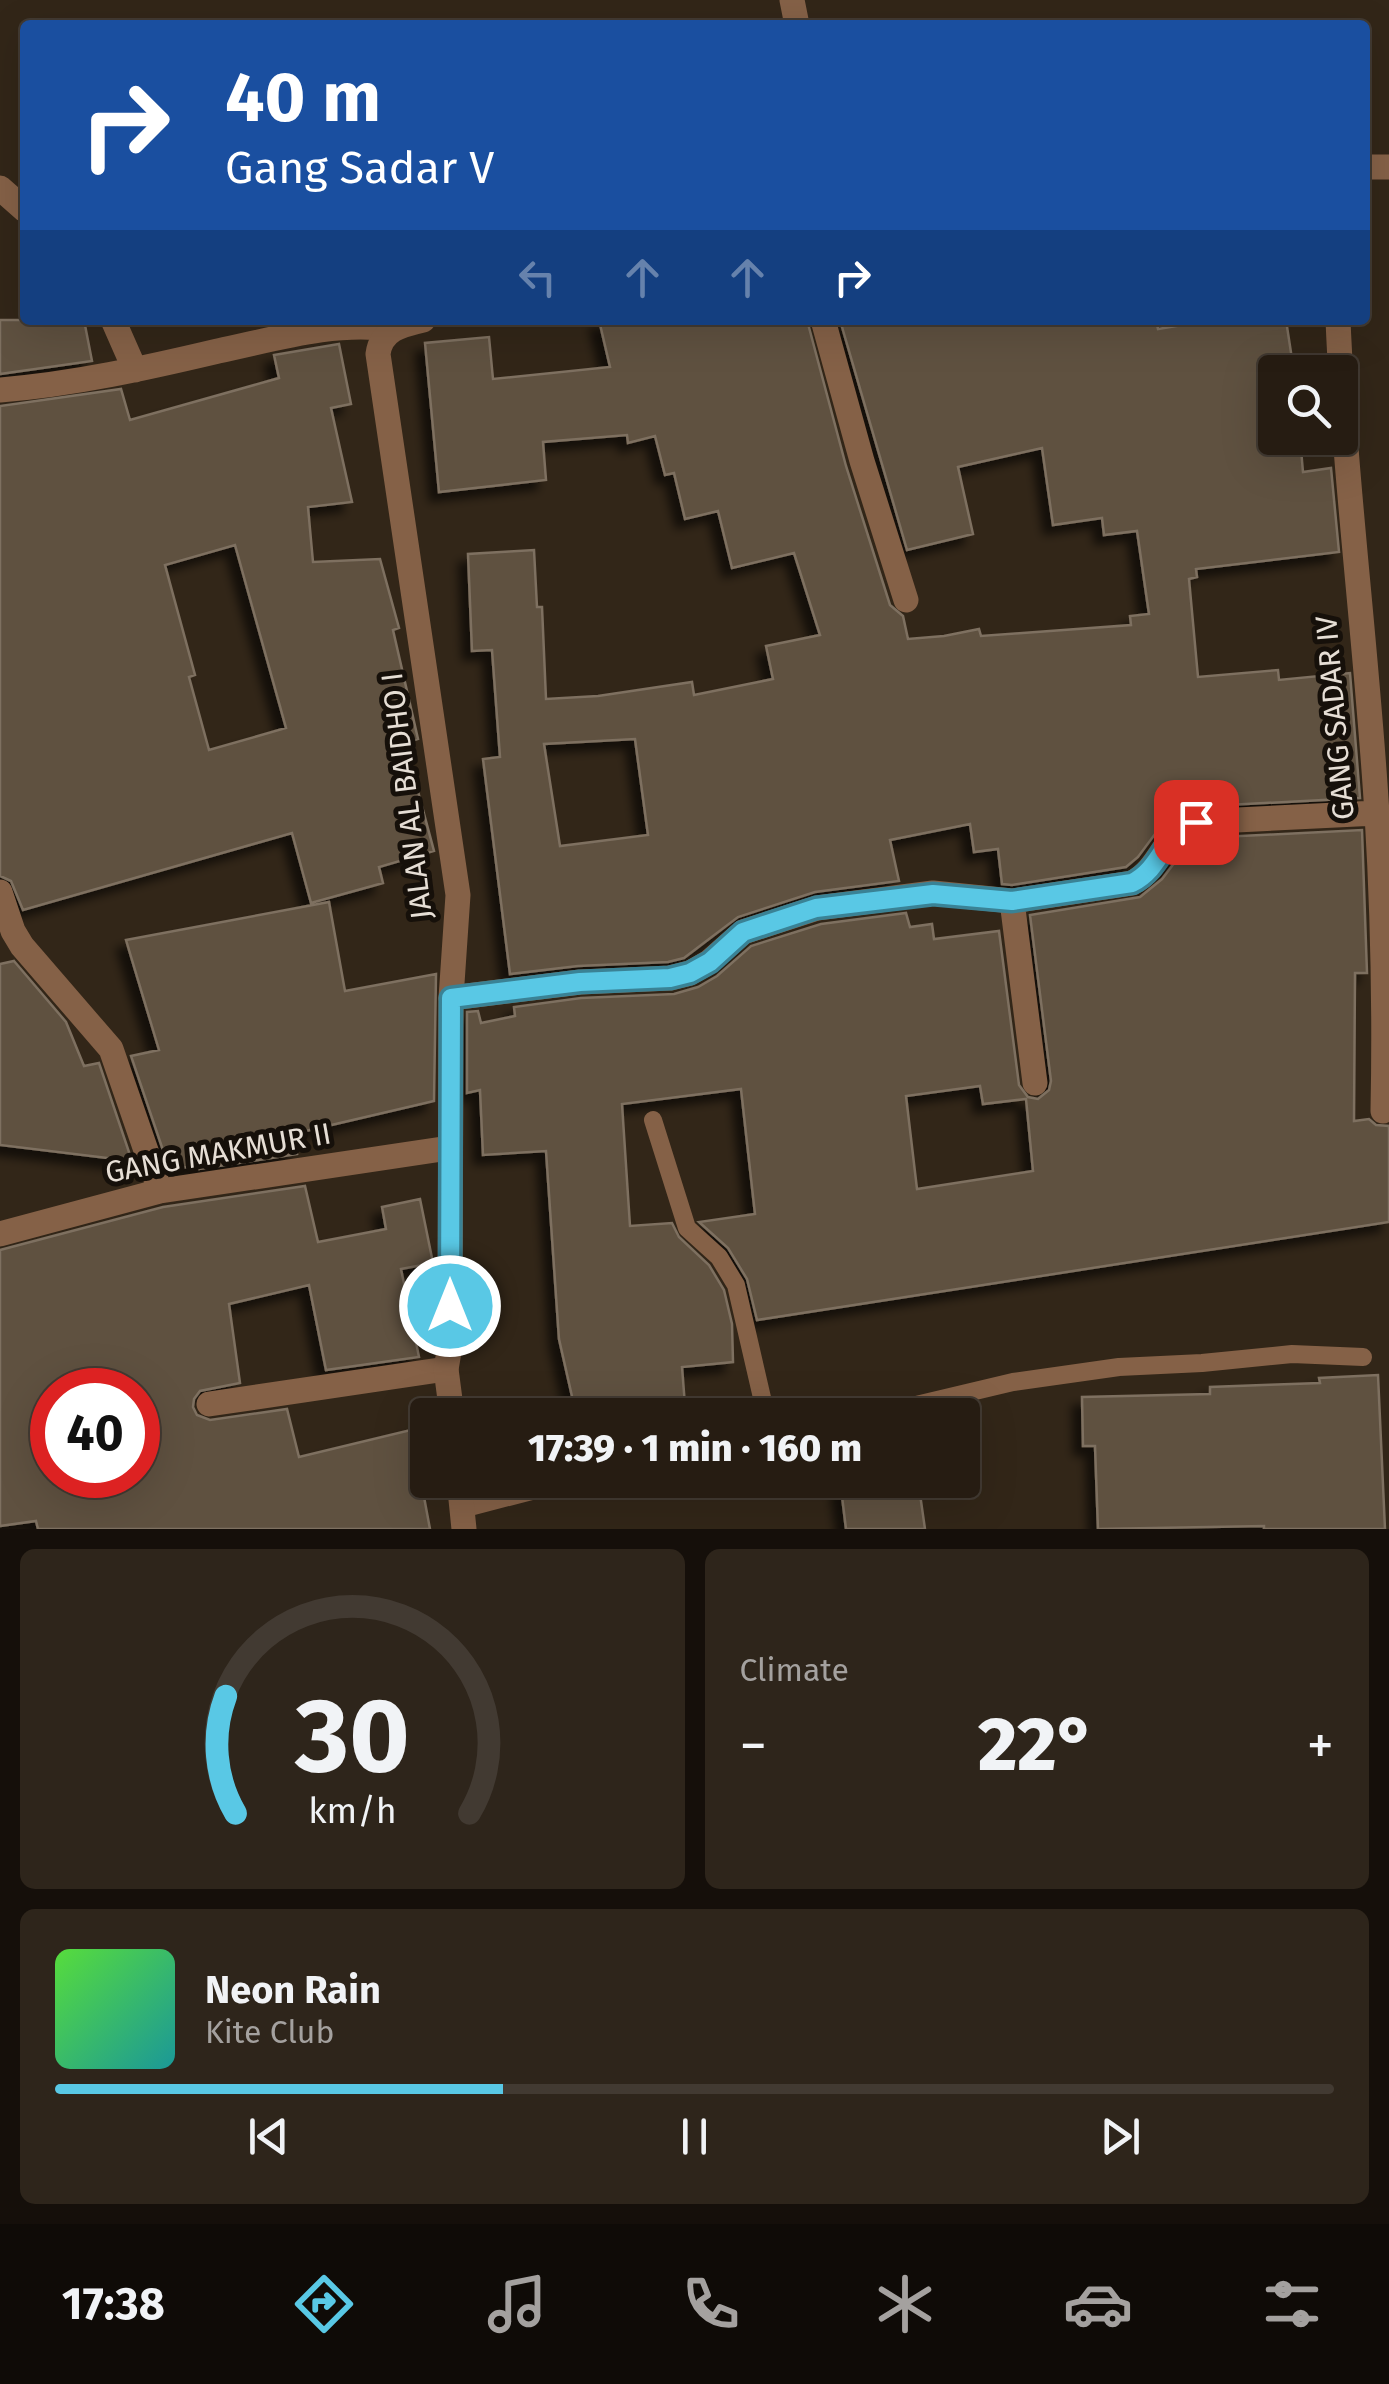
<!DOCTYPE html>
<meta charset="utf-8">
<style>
:root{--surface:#261c12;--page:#2e251b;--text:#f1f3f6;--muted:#a4a19f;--line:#423a32;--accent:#59c8e5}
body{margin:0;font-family:"Fira Sans",sans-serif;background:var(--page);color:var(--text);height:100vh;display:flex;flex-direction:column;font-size:38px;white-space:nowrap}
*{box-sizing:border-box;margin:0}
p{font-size:32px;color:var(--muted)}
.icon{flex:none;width:55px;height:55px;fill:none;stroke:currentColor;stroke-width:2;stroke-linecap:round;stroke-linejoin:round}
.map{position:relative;height:1529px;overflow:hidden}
.sheet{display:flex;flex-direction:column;gap:20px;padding:20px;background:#150f0a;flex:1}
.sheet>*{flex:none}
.hud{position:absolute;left:20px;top:20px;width:1350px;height:305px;border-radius:10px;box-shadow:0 10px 40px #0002,0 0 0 2px var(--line);background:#1a4fa0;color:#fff;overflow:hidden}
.fabs{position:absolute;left:1258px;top:355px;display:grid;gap:20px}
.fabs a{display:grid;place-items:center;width:100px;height:100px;border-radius:10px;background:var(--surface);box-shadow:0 10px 40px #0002,0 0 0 2px var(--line);font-size:50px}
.speed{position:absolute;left:30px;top:1368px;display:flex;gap:20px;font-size:50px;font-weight:700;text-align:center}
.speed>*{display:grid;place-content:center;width:130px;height:130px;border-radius:50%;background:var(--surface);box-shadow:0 10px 40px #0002,0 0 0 2px var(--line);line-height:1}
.speed .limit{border:15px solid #d22;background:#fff;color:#111}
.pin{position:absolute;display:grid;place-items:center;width:85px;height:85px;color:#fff;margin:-42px;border-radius:20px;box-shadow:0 5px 15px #0006}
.me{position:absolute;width:110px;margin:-55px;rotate:0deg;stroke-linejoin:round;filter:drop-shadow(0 0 8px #0008)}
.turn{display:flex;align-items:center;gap:35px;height:210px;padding:0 40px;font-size:45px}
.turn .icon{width:130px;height:130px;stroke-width:2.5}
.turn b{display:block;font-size:70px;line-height:85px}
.lanes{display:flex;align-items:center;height:95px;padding:0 40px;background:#0003;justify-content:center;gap:50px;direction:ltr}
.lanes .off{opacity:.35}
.big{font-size:75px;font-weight:800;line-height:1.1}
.sheet .widget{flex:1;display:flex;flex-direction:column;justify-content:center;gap:15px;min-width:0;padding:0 35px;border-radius:15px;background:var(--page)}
.sheet .dial{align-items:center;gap:0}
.dial svg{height:260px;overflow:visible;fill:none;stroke:var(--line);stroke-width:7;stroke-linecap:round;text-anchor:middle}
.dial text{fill:var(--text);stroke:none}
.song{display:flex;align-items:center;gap:30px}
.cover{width:120px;height:120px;border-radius:15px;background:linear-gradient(135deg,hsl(110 70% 55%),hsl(180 70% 35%))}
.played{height:10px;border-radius:5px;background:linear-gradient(90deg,var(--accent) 35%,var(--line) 35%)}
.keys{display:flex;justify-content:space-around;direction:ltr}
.heat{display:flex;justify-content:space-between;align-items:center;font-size:55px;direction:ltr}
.sheet .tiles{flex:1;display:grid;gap:20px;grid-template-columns:1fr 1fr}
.widget:last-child{grid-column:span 2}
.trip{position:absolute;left:410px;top:1398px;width:570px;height:100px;border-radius:10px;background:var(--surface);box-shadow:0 10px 40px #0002,0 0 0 2px var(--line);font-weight:800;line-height:100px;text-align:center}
.tab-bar{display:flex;height:160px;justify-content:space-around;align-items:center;background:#0f0b07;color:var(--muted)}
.tab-bar .icon{width:70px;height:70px}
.tab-bar .active{color:var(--accent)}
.tab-bar b{font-size:45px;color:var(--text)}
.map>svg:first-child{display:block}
</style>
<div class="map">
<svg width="1389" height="1529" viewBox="0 0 1389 1529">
<defs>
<filter id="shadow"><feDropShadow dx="-9" dy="9" stdDeviation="5" flood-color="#0009"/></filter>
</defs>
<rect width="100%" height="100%" fill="#322618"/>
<path fill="#5e5141" stroke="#7e7060" stroke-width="2.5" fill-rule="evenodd" filter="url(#shadow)" d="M 0,320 L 84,320 L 92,361 L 0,374 Z
M 599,320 L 807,320 L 846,466 L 890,605 L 903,616 L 908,639 L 944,636 L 979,629 L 981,636 L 1131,625 L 1130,616 L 1149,614 L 1137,531 L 1104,535 L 1102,518 L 1053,525 L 1042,448 L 958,467 L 973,534 L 907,550 L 840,320 L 1156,320 L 1158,329 L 1212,320 L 1286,320 L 1294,372 L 1275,372 L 1275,438 L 1300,438 L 1303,472 L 1331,468 L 1339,552 L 1196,569 L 1197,577 L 1189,579 L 1198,677 L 1278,670 L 1279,680 L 1350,673 L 1360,798 L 1190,807 L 1164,822 L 1138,857 L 1126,867 L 1012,885 L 1002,884 L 998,849 L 974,852 L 970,824 L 890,840 L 899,881 L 815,892 L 738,917 L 684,958 L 668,962 L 578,966 L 510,974 L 483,759 L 500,757 L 492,650 L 472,651 L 468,554 L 534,550 L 537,607 L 542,607 L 546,699 L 598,696 L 692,682 L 694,695 L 773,679 L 766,646 L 820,635 L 794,553 L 732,568 L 718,511 L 685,519 L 674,473 L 665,475 L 655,436 L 628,443 L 627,435 L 543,442 L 546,480 L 439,492 L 425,343 L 489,337 L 493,379 L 610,367 ZM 635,739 L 648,835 L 560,846 L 544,744 Z
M 339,344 L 351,404 L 331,408 L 352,502 L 308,507 L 313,562 L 380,559 L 399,628 L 393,630 L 418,739 L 405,743 L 434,851 L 379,867 L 383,883 L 311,903 L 292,833 L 23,910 L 11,881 L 0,876 L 0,406 L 121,389 L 130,420 L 279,378 L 274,355 ZM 235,545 L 286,728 L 209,750 L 189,677 L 195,675 L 165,565 Z
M 1362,830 L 1367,973 L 1355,973 L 1354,1121 L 1369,1119 L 1376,1125 L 1389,1126 L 1389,1222 L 757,1320 L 747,1279 L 728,1248 L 699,1222 L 755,1214 L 741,1089 L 622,1104 L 630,1226 L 672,1223 L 679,1237 L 709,1265 L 724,1290 L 732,1324 L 733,1362 L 682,1367 L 685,1405 L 576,1414 L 559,1339 L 546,1151 L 483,1155 L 480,1090 L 467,1093 L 467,1012 L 478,1011 L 481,1023 L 515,1016 L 514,1007 L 581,998 L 674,994 L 698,987 L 717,976 L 751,946 L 821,924 L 906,913 L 910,927 L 932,924 L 934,939 L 999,931 L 1019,1085 L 1028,1097 L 1038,1099 L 1049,1090 L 1051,1081 L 1030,915 L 1140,897 L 1162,879 L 1188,845 L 1200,838 ZM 980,1086 L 983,1104 L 1026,1099 L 1033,1171 L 917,1189 L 906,1096 Z
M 329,902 L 345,991 L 436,974 L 434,1101 L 293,1134 L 297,1154 L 199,1169 L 168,1165 L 131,1056 L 159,1050 L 126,940 Z
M 14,961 L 66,1022 L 84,1066 L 99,1063 L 132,1161 L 0,1145 L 0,964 Z
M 305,1186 L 318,1242 L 386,1229 L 382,1207 L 420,1199 L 433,1263 L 401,1269 L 419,1357 L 326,1370 L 309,1285 L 229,1304 L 240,1383 L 200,1391 L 194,1399 L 193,1407 L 197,1415 L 210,1420 L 287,1409 L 299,1457 L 419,1428 L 430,1496 L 424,1497 L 430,1529 L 38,1529 L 36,1521 L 0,1526 L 0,1250 L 163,1207 ZM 52,1390 L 138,1390 L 138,1475 L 83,1475 L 52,1482 Z
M 1378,1375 L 1385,1529 L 1264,1529 L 1264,1526 L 1098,1529 L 1095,1446 L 1083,1446 L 1082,1397 L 1210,1394 L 1210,1387 L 1320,1383 L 1319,1378 Z
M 840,1480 L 918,1480 L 925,1529 L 846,1529 Z"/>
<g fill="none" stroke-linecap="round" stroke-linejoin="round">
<path stroke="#856147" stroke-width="18" d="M 653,1120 L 687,1228 L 719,1257 L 736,1285 L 766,1415
M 874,1415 L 1013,1382 L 1119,1367 L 1202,1363 L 1292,1354 L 1363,1357
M 462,1509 L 574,1480"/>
<path stroke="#856147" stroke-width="25" d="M 792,0 L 797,25
M 0,188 L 25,210
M 113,320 L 135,370
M 823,320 L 862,461 L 906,600
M 1338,320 C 1345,485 1367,649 1377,814 C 1383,913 1385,1012 1383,1111
M 0,390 C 74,384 146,368 218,351 C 276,339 332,321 391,329
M 0,892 L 13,931 L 22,946 L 111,1049 L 160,1191
M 1012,901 L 1035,1083
M 451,998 L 580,982 L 670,978 L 690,973 L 709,962 L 743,932 L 817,908 L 933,893 L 1012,901 L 1132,883 C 1163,867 1163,831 1196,822 L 1377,813
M 0,1234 L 160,1191 L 449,1148
M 209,1404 L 446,1369"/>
<path stroke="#856147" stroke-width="25" d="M 1365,167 L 1389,167
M 423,320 C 401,325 381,330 378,354 L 458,895 L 451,998 L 450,1346 L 446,1369 L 452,1415
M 459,1480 L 464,1529"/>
</g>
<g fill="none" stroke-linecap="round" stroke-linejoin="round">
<defs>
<path id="route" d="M 450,1306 L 451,998 L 580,982 L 670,978 L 690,973 L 710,962 L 743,932 L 816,908 L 933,894 L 1012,901 L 1132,883 C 1164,867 1163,831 1196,822"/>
</defs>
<use href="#route" stroke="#3a8295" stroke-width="25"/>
<use href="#route" stroke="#59c8e5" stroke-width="18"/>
</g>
<g text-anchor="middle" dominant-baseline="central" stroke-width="10" stroke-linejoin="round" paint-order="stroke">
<g font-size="30" fill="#e6ded5" stroke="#16100a">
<text transform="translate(1335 718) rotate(-95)">GANG SADAR IV</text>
<text transform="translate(407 796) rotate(-97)">JALAN AL BAIDHO I</text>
<text transform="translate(218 1153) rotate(-10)">GANG MAKMUR II</text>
</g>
</g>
</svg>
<div class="fabs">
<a><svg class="icon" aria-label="search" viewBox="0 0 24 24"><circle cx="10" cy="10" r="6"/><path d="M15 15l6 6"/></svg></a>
</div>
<div class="speed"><div class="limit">40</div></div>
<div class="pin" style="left:1196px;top:822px;background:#d93025"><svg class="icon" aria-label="arrive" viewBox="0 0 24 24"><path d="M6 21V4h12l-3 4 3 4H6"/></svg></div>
<svg class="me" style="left:450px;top:1306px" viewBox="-20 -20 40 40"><circle r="17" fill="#59c8e5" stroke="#fff" stroke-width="3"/><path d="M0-11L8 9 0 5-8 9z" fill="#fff"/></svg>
<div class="trip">17:39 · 1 min · 160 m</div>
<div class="hud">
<div class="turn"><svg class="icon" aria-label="right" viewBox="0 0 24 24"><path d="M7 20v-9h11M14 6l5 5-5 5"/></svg><div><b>40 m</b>Gang Sadar V</div></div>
<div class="lanes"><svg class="icon off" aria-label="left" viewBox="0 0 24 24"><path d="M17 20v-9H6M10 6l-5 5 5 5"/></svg><svg class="icon off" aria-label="ahead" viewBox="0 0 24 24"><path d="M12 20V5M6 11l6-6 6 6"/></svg><svg class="icon off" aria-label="ahead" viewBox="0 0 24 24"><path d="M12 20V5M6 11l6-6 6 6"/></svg><svg class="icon" aria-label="right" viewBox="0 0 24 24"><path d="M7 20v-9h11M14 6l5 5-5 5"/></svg></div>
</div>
</div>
<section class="sheet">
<div class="tiles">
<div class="widget dial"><svg viewBox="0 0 100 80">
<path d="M14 69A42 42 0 1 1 86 69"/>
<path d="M14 69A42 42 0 0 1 11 33" stroke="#59c8e5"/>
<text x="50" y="56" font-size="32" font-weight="700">30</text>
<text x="50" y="72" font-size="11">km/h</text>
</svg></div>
<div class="widget"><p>Climate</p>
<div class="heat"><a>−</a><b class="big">22°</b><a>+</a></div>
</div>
<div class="widget">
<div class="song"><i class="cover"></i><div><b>Neon Rain</b><p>Kite Club</p></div></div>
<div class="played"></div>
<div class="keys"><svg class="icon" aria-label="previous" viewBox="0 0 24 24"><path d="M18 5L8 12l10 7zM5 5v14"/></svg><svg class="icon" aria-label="pause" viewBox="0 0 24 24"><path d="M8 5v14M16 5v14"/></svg><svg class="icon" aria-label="next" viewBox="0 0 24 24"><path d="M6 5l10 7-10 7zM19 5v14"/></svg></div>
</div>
</div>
</section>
<nav class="tab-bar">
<b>17:38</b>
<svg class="icon active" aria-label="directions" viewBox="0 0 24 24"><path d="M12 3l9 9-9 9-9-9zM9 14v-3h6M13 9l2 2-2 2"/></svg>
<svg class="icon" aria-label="music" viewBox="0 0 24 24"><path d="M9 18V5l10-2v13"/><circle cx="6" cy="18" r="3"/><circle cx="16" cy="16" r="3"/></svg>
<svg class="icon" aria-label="phone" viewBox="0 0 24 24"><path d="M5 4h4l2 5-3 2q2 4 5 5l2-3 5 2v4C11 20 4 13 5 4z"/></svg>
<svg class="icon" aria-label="climate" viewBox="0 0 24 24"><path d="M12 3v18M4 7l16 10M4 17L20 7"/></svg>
<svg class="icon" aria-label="car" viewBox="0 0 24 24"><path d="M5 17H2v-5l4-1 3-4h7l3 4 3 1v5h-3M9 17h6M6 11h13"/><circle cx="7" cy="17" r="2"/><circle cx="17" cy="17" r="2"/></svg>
<svg class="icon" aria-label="filters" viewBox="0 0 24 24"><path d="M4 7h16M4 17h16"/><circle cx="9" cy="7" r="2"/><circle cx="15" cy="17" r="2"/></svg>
</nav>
